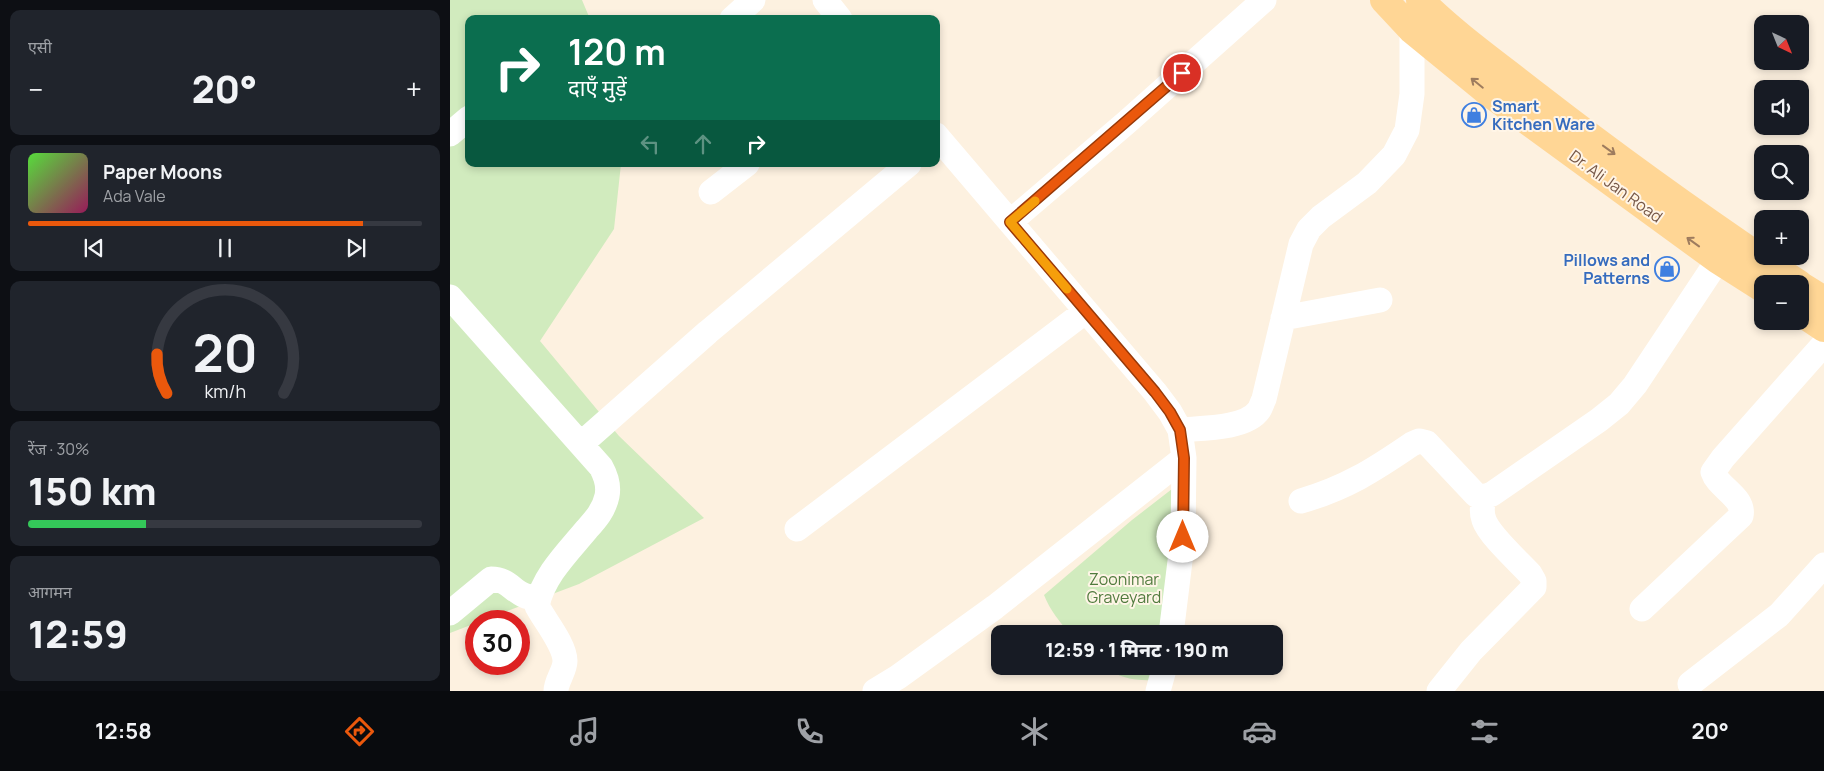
<!DOCTYPE html>
<html lang="hi">
<meta charset="utf-8">
<style>
:root{--surface:#171b24;--page:#20242c;--text:#f1f3f6;--muted:#9ea1a6;--line:#363941;--accent:#ea580c}
body{margin:0;font-family:Manrope,"Noto Sans Devanagari",sans-serif;background:var(--page);color:var(--text);height:100vh;display:flex;flex-direction:column;font-size:19px;white-space:nowrap}
*{box-sizing:border-box;margin:0}
p{font-size:16px;color:var(--muted)}
.icon{flex:none;width:28px;height:28px;fill:none;stroke:currentColor;stroke-width:2;stroke-linecap:round;stroke-linejoin:round}
.map{position:relative;flex:1;overflow:hidden}
.side{display:flex;flex-direction:column;gap:10px;padding:10px;background:#0d0f14;width:450px}
.side>*{flex:none}
.top-card{position:absolute;left:15px;top:15px;width:475px;height:152px;border-radius:10px;box-shadow:0 2px 8px #0003;background:#0b6e4f;color:#fff;overflow:hidden}
.needle{width:32px;rotate:137deg}
.fabs{position:absolute;left:1304px;top:15px;display:grid;gap:10px}
.fabs a{display:grid;place-items:center;width:55px;height:55px;border-radius:10px;background:var(--surface);box-shadow:0 2px 8px #0003;font-size:25px}
.speed{position:absolute;left:15px;top:610px;display:flex;gap:10px;font-size:25px;font-weight:700;text-align:center}
.speed>*{display:grid;place-content:center;width:65px;height:65px;border-radius:50%;background:var(--surface);box-shadow:0 2px 8px #0003;line-height:1}
.speed .limit{border:8px solid #d22;background:#fff;color:#111}
.pin{position:absolute;display:grid;place-items:center;width:42px;height:42px;color:#fff;margin:-21px;border:2px solid #fff;border-radius:50%;box-shadow:0 1px 5px #0007}
.me{position:absolute;width:55px;margin:-28px;rotate:0deg;stroke-linejoin:round;filter:drop-shadow(0 0 4px #0008)}
.turn{display:flex;align-items:center;gap:18px;height:105px;padding:0 20px;font-size:22px}
.turn .icon{width:65px;height:65px;stroke-width:2.5}
.turn b{display:block;font-size:35px;line-height:42px}
.lanes{display:flex;align-items:center;height:48px;padding:0 20px;background:#0003;justify-content:center;gap:25px;direction:ltr}
.lanes .off{opacity:.35}
.big{font-size:38px;font-weight:800;line-height:1.1}
.side .widget{flex:1;display:flex;flex-direction:column;justify-content:center;gap:8px;min-width:0;padding:0 18px;border-radius:10px;background:var(--page)}
.side .dial{align-items:center;gap:0}
.dial svg{height:130px;overflow:visible;fill:none;stroke:var(--line);stroke-width:7;stroke-linecap:round;text-anchor:middle}
.dial text{fill:var(--text);stroke:none}
.song{display:flex;align-items:center;gap:15px}
.cover{width:60px;height:60px;border-radius:8px;background:linear-gradient(135deg,hsl(110 70% 55%),hsl(330 70% 35%))}
.played{height:5px;border-radius:2px;background:linear-gradient(90deg,var(--accent) 85%,var(--line) 85%)}
.keys{display:flex;justify-content:space-around;direction:ltr}
.heat{display:flex;justify-content:space-between;align-items:center;font-size:28px;direction:ltr}
.charge{height:8px;border-radius:4px;background:linear-gradient(90deg,#34c759 30%,var(--line) 0)}
.trip{position:absolute;left:541px;top:625px;width:292px;height:50px;border-radius:10px;background:var(--surface);box-shadow:0 2px 8px #0003;font-weight:800;line-height:50px;text-align:center}
.menu{display:flex;height:80px;justify-content:space-around;align-items:center;background:#090b0e;color:var(--muted)}
.menu .icon{width:35px;height:35px}
.menu .active{color:var(--accent)}
.menu b{font-size:22px;color:var(--text)}
main{display:flex;flex:1;min-height:0}
.map>svg:first-child{display:block}
</style>
<main>
<section class="side">
<div class="widget"><p>एसी</p>
<div class="heat"><a>−</a><b class="big">20°</b><a>+</a></div>
</div>
<div class="widget">
<div class="song"><i class="cover"></i><div><b>Paper Moons</b><p>Ada Vale</p></div></div>
<div class="played"></div>
<div class="keys"><svg class="icon" aria-label="previous" viewBox="0 0 24 24"><path d="M18 5L8 12l10 7zM5 5v14"/></svg><svg class="icon" aria-label="pause" viewBox="0 0 24 24"><path d="M8 5v14M16 5v14"/></svg><svg class="icon" aria-label="next" viewBox="0 0 24 24"><path d="M6 5l10 7-10 7zM19 5v14"/></svg></div>
</div>
<div class="widget dial"><svg viewBox="0 0 100 80">
<path d="M14 69A42 42 0 1 1 86 69"/>
<path d="M14 69A42 42 0 0 1 8 45" stroke="#ea580c"/>
<text x="50" y="56" font-size="32" font-weight="700">20</text>
<text x="50" y="72" font-size="11">km/h</text>
</svg></div>
<div class="widget"><p>रेंज · 30%</p><b class="big">150 km</b><div class="charge"></div></div>
<div class="widget"><p>आगमन</p><b class="big">12:59</b></div>
</section>
<div class="map">
<svg width="1374" height="691" viewBox="0 0 1374 691">
<rect width="100%" height="100%" fill="#fdf1e0"/>
<path fill="#d1ebbe" d="M 0,0 L 132,0 L 140,19 L 19,19 L 19,164 L 171,164 L 164,229 L 90,341 L 169,436 L 254,518 L 129,584 L 31,621 L 26,621 L 26,623 L 0,633 Z
M 730,488 L 713,634 L 621,634 C 610,623 600,610 594,595 L 682,520 L 722,489 Z
M 654,666 L 708,666 L 706,680 C 686,681 670,679 654,666 Z"/>
<g fill="none" stroke-linecap="round" stroke-linejoin="round">
<path stroke="#fff" stroke-width="25" d="M 375,0 L 390,19
M 282,19 L 303,0
M 0,134 L 19,118
M 486,135 L 705,392 L 720,412 L 730,430 L 734,458 L 733,537 L 721,634
M 261,192 L 297,164
M 560,222 L 677,122 L 814,0
M 0,297 L 151,467 C 156,476 159,486 157,496 C 154,510 146,519 137,529 C 118,552 93,576 87,606 C 95,621 115,645 115,661 C 115,671 106,681 106,691
M 833,318 L 930,300
M 730,430 C 751,428 796,429 809,410 C 811,407 812,403 814,399 L 851,244 L 859,229 L 871,217 L 917,183 L 944,155 L 957,130 L 962,94 L 962,30
M 131,444 L 258,332 L 459,164
M 851,501 C 896,488 924,470 962,444 L 969,441 L 977,443 L 1026,495 L 1034,497 L 1042,494 L 1149,420 L 1169,404 L 1185,385 L 1268,260
M 347,529 L 636,311
M 1192,609 L 1291,516 C 1295,497 1268,488 1263,472 L 1273,458 L 1374,344
M 0,613 L 41,579 C 62,579 64,598 88,598
M 1240,684 L 1329,615 L 1374,565
M 425,691 L 448,677 L 545,607 L 734,458
M 708,691 L 715,666
M 989,691 L 1021,651 L 1084,587 L 1084,581 L 1080,574 C 1068,561 1039,535 1034,520 C 1031,512 1032,505 1034,497"/>
<path stroke="#ffd695" stroke-width="28" d="M 934,0 L 962,30 L 1039,93 L 1268,260 L 1312,288
M 970,0 C 1006,36 1048,65 1087,96 C 1172,162 1259,224 1349,284
M 1350,285 L 1374,300
M 1350,312 L 1374,328"/>
</g>
<defs><path id="oneway-shaft" d="M-6 0H5M1.5-3L5.5 0L1.5 3" fill="none" stroke-width="1.6" stroke-linecap="round" stroke-linejoin="round" transform="scale(1.25)"/></defs>
<g stroke="#9e7c5e">
<use href="#oneway-shaft" transform="translate(1027 83) rotate(-141)"/>
<use href="#oneway-shaft" transform="translate(1159 150) rotate(36)"/>
<use href="#oneway-shaft" transform="translate(1243 242) rotate(-144)"/>
</g>
<g fill="none" stroke-linecap="round" stroke-linejoin="round">
<defs>
<path id="route" d="M 732,73 L 560,222 L 705,392 L 720,412 L 730,430 L 734,458 L 733,537"/>
</defs>
<use href="#route" stroke="#983908" stroke-width="12"/>
<use href="#route" stroke="#ea580c" stroke-width="9"/>
<path stroke="#f59e0b" stroke-width="9" d="M 585,201 L 560,222 L 617,289"/>
</g>
<defs>
<symbol id="shop-ring" viewBox="-11 -11 22 22"><circle r="9.5" fill="#fff5e7" stroke="#3f7fe0" stroke-width="1.5"/><path d="M-5-2.5h2.3a2.7 3.5 0 0 1 5.4 0H5L5.5 6h-11ZM-1.5-2.5h3a1.5 2.3 0 0 0-3 0Z" fill="#3f7fe0"/></symbol>
</defs>
<g fill-rule="evenodd">
<use href="#shop-ring" x="1010" y="101" width="28" height="28"/>
<use href="#shop-ring" x="1203" y="255" width="28" height="28"/>
</g>
<g text-anchor="middle" dominant-baseline="central" stroke-width="4" stroke-linejoin="round" paint-order="stroke">
<g font-size="16" font-weight="bold" fill="#366cbe" stroke="#fff5e7" text-anchor="start">
<text x="1042" y="106">Smart<tspan x="1042" dy="18">Kitchen Ware</tspan></text>
<text x="1200" y="260" text-anchor="end">Pillows and<tspan x="1200" dy="18">Patterns</tspan></text>
</g>
<g font-size="16" fill="#755646" stroke="#fff5e7">
<text transform="translate(1166 186) rotate(36)">Dr. Ali Jan Road</text>
</g>
<g font-size="16" fill="#517b3e" stroke="#fff5e7">
<text x="674" y="579">Zoonimar<tspan x="674" dy="18">Graveyard</tspan></text>
</g>
</g>
</svg>
<div class="fabs">
<a><svg class="needle" viewBox="-14 -14 28 28"><path d="M0-13l5 13h-10z" fill="#e53935"/><path d="M0 13l5-13h-10z" fill="#9ea1a6"/></svg></a>
<a><svg class="icon" aria-label="sound" viewBox="0 0 24 24"><path d="M4 9h4l5-4v14l-5-4H4zM17 9q2 3 0 6"/></svg></a>
<a><svg class="icon" aria-label="search" viewBox="0 0 24 24"><circle cx="10" cy="10" r="6"/><path d="M15 15l6 6"/></svg></a>
<a>+</a>
<a>−</a>
</div>
<div class="speed"><div class="limit">30</div></div>
<div class="pin" style="left:732px;top:73px;background:#d93025"><svg class="icon" aria-label="arrive" viewBox="0 0 24 24"><path d="M6 21V4h12l-3 4 3 4H6"/></svg></div>
<svg class="me" style="left:733px;top:537px" viewBox="-20 -20 40 40"><circle r="19" fill="#fff"/><path d="M0-13L10 11 0 6-10 11z" fill="#ea580c"/></svg>
<div class="trip">12:59 · 1 मिनट · 190 m</div>
<div class="top-card">
<div class="turn"><svg class="icon" aria-label="right" viewBox="0 0 24 24"><path d="M7 20v-9h11M14 6l5 5-5 5"/></svg><div><b>120 m</b>दाएँ मुड़ें</div></div>
<div class="lanes"><svg class="icon off" aria-label="left" viewBox="0 0 24 24"><path d="M17 20v-9H6M10 6l-5 5 5 5"/></svg><svg class="icon off" aria-label="ahead" viewBox="0 0 24 24"><path d="M12 20V5M6 11l6-6 6 6"/></svg><svg class="icon" aria-label="right" viewBox="0 0 24 24"><path d="M7 20v-9h11M14 6l5 5-5 5"/></svg></div>
</div>
</div>
</main>
<nav class="menu">
<b>12:58</b>
<svg class="icon active" aria-label="directions" viewBox="0 0 24 24"><path d="M12 3l9 9-9 9-9-9zM9 14v-3h6M13 9l2 2-2 2"/></svg>
<svg class="icon" aria-label="music" viewBox="0 0 24 24"><path d="M9 18V5l10-2v13"/><circle cx="6" cy="18" r="3"/><circle cx="16" cy="16" r="3"/></svg>
<svg class="icon" aria-label="phone" viewBox="0 0 24 24"><path d="M5 4h4l2 5-3 2q2 4 5 5l2-3 5 2v4C11 20 4 13 5 4z"/></svg>
<svg class="icon" aria-label="climate" viewBox="0 0 24 24"><path d="M12 3v18M4 7l16 10M4 17L20 7"/></svg>
<svg class="icon" aria-label="car" viewBox="0 0 24 24"><path d="M5 17H2v-5l4-1 3-4h7l3 4 3 1v5h-3M9 17h6M6 11h13"/><circle cx="7" cy="17" r="2"/><circle cx="17" cy="17" r="2"/></svg>
<svg class="icon" aria-label="filters" viewBox="0 0 24 24"><path d="M4 7h16M4 17h16"/><circle cx="9" cy="7" r="2"/><circle cx="15" cy="17" r="2"/></svg>
<b>20°</b>
</nav>
